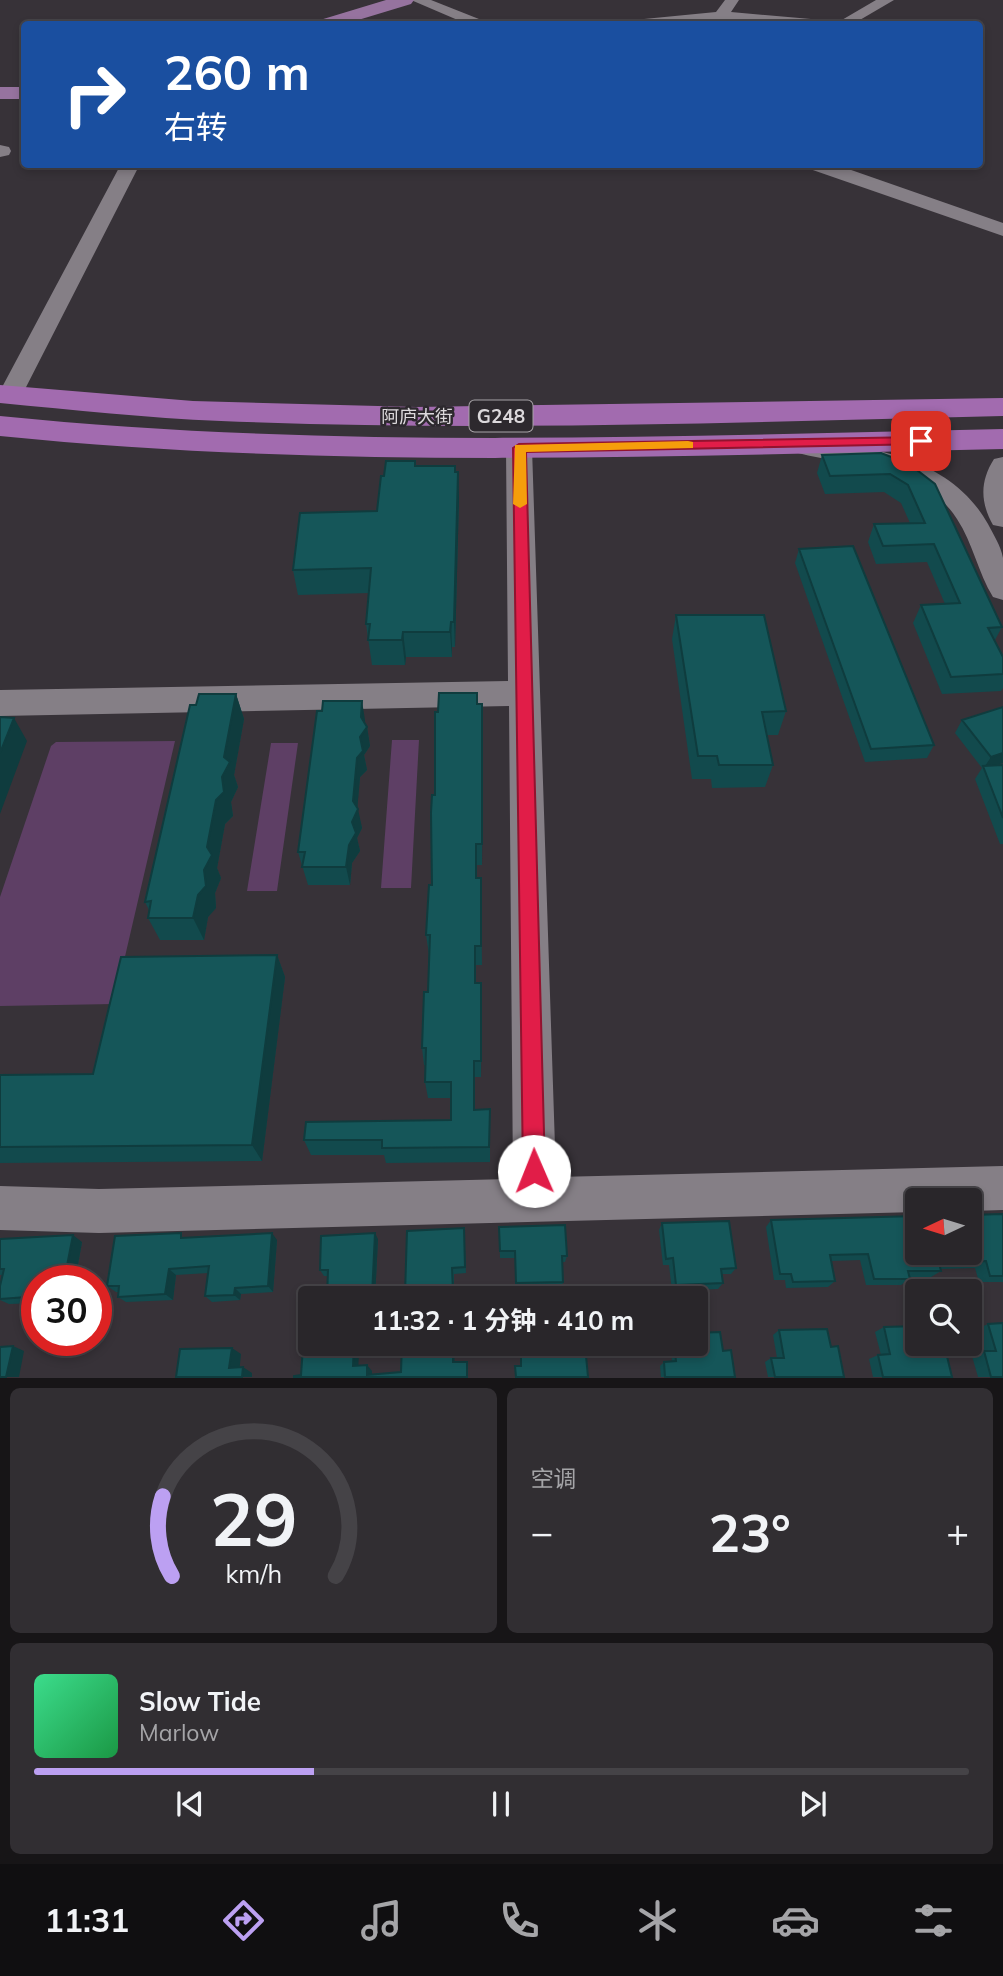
<!DOCTYPE html>
<html lang="zh">
<meta charset="utf-8">
<style>
:root{--surface:#29262a;--page:#312e32;--text:#f1f3f6;--muted:#a5a5a8;--line:#454347;--accent:#bca0f2}
body{margin:0;font-family:Mulish,"Noto Sans SC",sans-serif;background:var(--page);color:var(--text);height:100vh;display:flex;flex-direction:column;font-size:26px;white-space:nowrap}
*{box-sizing:border-box;margin:0}
p{font-size:23px;color:var(--muted)}
.icon{flex:none;width:38px;height:38px;fill:none;stroke:currentColor;stroke-width:2;stroke-linecap:round;stroke-linejoin:round}
.map{position:relative;height:1378px;overflow:hidden}
.side{display:flex;flex-direction:column;gap:10px;padding:10px;background:#171517;flex:1}
.side>*{flex:none}
.top-card{position:absolute;left:21px;top:21px;width:962px;height:147px;border-radius:7px;box-shadow:0 4px 10px #0003,0 0 0 2px var(--line);background:#1a4fa0;color:#fff;overflow:hidden}
.needle{width:46px;rotate:266deg}
.fabs{position:absolute;left:905px;top:1188px;display:grid;gap:14px}
.fabs a{display:grid;place-items:center;width:77px;height:77px;border-radius:7px;background:var(--surface);box-shadow:0 4px 10px #0003,0 0 0 2px var(--line);font-size:35px}
.speed{position:absolute;left:21px;top:1265px;display:flex;gap:14px;font-size:35px;font-weight:700;text-align:center}
.speed>*{display:grid;place-content:center;width:91px;height:91px;border-radius:50%;background:var(--surface);box-shadow:0 4px 10px #0003,0 0 0 2px var(--line);line-height:1}
.speed .limit{border:10px solid #d22;background:#fff;color:#111}
.pin{position:absolute;display:grid;place-items:center;width:60px;height:60px;color:#fff;margin:-30px;border-radius:14px;box-shadow:0 4px 10px #0006}
.me{position:absolute;width:77px;margin:-38px;rotate:359deg;stroke-linejoin:round;filter:drop-shadow(0 0 5px #0008)}
.turn{display:flex;align-items:center;gap:24px;height:147px;padding:0 28px;font-size:32px}
.turn .icon{width:91px;height:91px;stroke-width:2.5}
.turn b{display:block;font-size:49px;line-height:60px}
.big{font-size:52px;font-weight:700;line-height:1.1}
.side .tile{flex:1;display:flex;flex-direction:column;justify-content:center;gap:10px;min-width:0;padding:0 24px;border-radius:10px;background:var(--page)}
.side .dial{align-items:center;gap:0}
.dial svg{height:182px;overflow:visible;fill:none;stroke:var(--line);stroke-width:7;stroke-linecap:round;text-anchor:middle}
.dial text{fill:var(--text);stroke:none}
.song{display:flex;align-items:center;gap:21px}
.cover{width:84px;height:84px;border-radius:10px;background:linear-gradient(135deg,hsl(150 70% 55%),hsl(140 70% 35%))}
.played{height:7px;border-radius:4px;background:linear-gradient(90deg,var(--accent) 30%,var(--line) 30%)}
.keys{display:flex;justify-content:space-around;direction:ltr}
.heat{display:flex;justify-content:space-between;align-items:center;font-size:38px;direction:ltr}
.side .tiles{flex:1;display:grid;gap:10px;grid-template-columns:1fr 1fr}
.tile:last-child{grid-column:span 2}
.trip{position:absolute;left:298px;top:1286px;width:410px;height:70px;border-radius:7px;background:var(--surface);box-shadow:0 4px 10px #0003,0 0 0 2px var(--line);font-weight:700;line-height:70px;text-align:center}
.dock{display:flex;height:112px;justify-content:space-around;align-items:center;background:#100f11;color:var(--muted)}
.dock .icon{width:49px;height:49px}
.dock .on{color:var(--accent)}
.dock b{font-size:32px;color:var(--text)}
.map>svg:first-child{display:block}
</style>
<div class="map">
<svg width="1003" height="1378" viewBox="0 0 1003 1378">
<rect width="100%" height="100%" fill="#373238"/>
<path fill="#5e3f65" d="M 392,740 L 419,740 L 411,888 L 381,888 Z
M 175,741 L 114,1004 L 0,1006 L 0,897 L 51,746 L 56,742 Z
M 271,743 L 298,743 L 277,891 L 247,891 Z"/>
<g fill="none" stroke-linecap="round" stroke-linejoin="round">
<path fill="#857f86" fill-rule="evenodd" d="M 411,0 L 431,0 L 484,21 L 487,24 L 467,24 Z
M 725,0 L 739,0 L 731,12 L 811,19 L 819,24 L 765,24 L 721,21 L 636,24 L 644,19 L 716,12 Z
M 876,0 L 894,0 L 853,24 L 835,24 Z
M 0,145 L 9,147 L 11,151 L 9,155 L 0,157 Z
M 121,164 L 140,164 L 22,395 L 19,400 L 10,402 L 1,400 L 0,391 Z
M 805,164 L 834,164 L 1003,223 L 1003,236 L 807,168 Z
M 807,439 C 876,448 951,458 988,524 C 993,534 1001,546 1003,558 C 1003,571 1003,587 1003,600 L 993,597 C 978,573 973,543 957,519 C 921,463 855,468 798,453 L 794,447 L 798,441 Z
M 519,440 L 528,442 L 532,448 L 556,1177 L 1003,1166 L 1003,1210 L 970,1211 L 970,1200 L 917,1200 L 917,1212 L 99,1233 L 0,1230 L 0,1186 L 99,1189 L 513,1179 L 509,706 L 0,716 L 0,690 L 508,681 L 506,448 L 510,442 Z
M 1003,457 L 1003,527 L 993,525 C 980,502 980,481 994,459 Z"/>
<path fill="#96739f" fill-rule="evenodd" d="M 386,0 L 414,0 L 411,4 L 345,24 L 318,24 L 320,20 Z
M 0,87 L 24,87 L 24,99 L 0,99 Z"/>
<path fill="#a26baf" fill-rule="evenodd" d="M 0,385 L 193,401 L 416,407 L 1003,398 L 1003,416 C 742,422 482,432 221,421 C 147,418 74,410 0,403 Z
M 0,416 C 334,450 668,436 1003,429 L 1003,449 C 668,456 334,470 0,436 Z"/>
</g>
<path fill="#124a4d" d="M 822,455 L 909,464 L 1002,627 L 995,640 L 1003,657 L 1003,688 L 1001,691 L 942,694 L 913,623 L 921,605 L 945,604 L 927,562 L 876,564 L 868,542 L 874,524 L 910,523 L 901,503 L 884,492 L 825,494 L 817,473 Z
M 415,461 L 415,466 L 456,472 L 459,498 L 455,647 L 452,647 L 452,657 L 406,657 L 405,665 L 372,665 L 366,624 L 369,593 L 298,595 L 293,570 L 377,511 L 384,476 Z
M 799,549 L 934,745 L 927,758 L 865,762 L 795,563 Z
M 676,615 L 786,711 L 778,735 L 767,735 L 773,765 L 765,787 L 712,788 L 711,779 L 692,779 L 672,639 Z
M 236,694 L 244,719 L 234,775 L 238,787 L 231,802 L 233,816 L 225,824 L 217,868 L 221,878 L 215,893 L 216,908 L 208,917 L 204,940 L 160,940 L 148,918 L 149,910 L 145,902 L 196,705 Z
M 478,704 L 482,704 L 483,727 L 482,865 L 477,865 L 477,878 L 481,878 L 482,965 L 476,965 L 476,983 L 481,983 L 481,1077 L 475,1077 L 475,1110 L 490,1125 L 490,1162 L 386,1163 L 384,1155 L 311,1155 L 304,1140 L 451,1120 L 451,1098 L 428,1098 L 425,1082 L 426,1065 L 424,1065 L 422,1048 L 428,992 L 429,954 L 426,935 L 432,885 L 438,712 Z
M 1003,707 L 1003,763 L 994,766 L 1003,765 L 1003,844 L 1000,844 L 975,779 L 982,768 L 955,733 L 962,720 Z
M 365,720 L 365,724 L 367,727 L 370,746 L 364,755 L 367,770 L 360,777 L 357,808 L 362,828 L 357,838 L 360,851 L 352,863 L 350,885 L 308,885 L 298,852 Z
M 277,955 L 285,977 L 262,1161 L 0,1163 L 0,1075 L 93,1074 Z
M 1003,1214 L 1003,1282 L 979,1282 L 975,1268 L 940,1269 L 941,1271 L 931,1277 L 909,1277 L 910,1279 L 901,1285 L 866,1285 L 860,1260 L 831,1261 L 835,1281 L 828,1287 L 786,1288 L 785,1280 L 774,1280 L 766,1227 L 771,1220 Z
M 662,1223 L 736,1268 L 731,1274 L 722,1274 L 723,1283 L 718,1289 L 672,1291 L 669,1265 L 663,1265 L 659,1230 Z
M 499,1227 L 567,1256 L 565,1262 L 562,1262 L 563,1282 L 562,1287 L 515,1288 L 515,1258 L 500,1258 Z
M 464,1228 L 466,1273 L 454,1274 L 454,1297 L 406,1298 L 405,1294 Z
M 186,1238 L 277,1240 L 273,1292 L 241,1294 L 240,1300 L 212,1302 L 205,1296 L 208,1273 L 176,1275 L 173,1300 L 126,1302 L 118,1297 L 118,1292 L 116,1292 L 107,1286 Z
M 0,1239 L 82,1242 L 75,1281 L 37,1281 L 37,1303 L 9,1304 L 0,1300 L 0,1286 L 2,1275 L 0,1275 Z
M 378,1239 L 375,1298 L 327,1298 L 328,1276 L 324,1276 L 320,1270 Z
M 988,1324 L 1003,1377 L 978,1377 L 972,1356 L 983,1352 L 977,1329 Z
M 884,1327 L 952,1377 L 873,1377 L 869,1359 L 878,1355 L 881,1355 L 875,1332 Z
M 779,1330 L 831,1347 L 844,1377 L 768,1377 L 765,1362 L 771,1358 L 777,1358 L 773,1335 Z
M 670,1344 L 695,1344 L 723,1351 L 735,1377 L 661,1377 L 660,1366 L 664,1362 L 672,1361 Z"/>
<path fill="#0f3c3e" d="M 458,472 L 459,498 L 455,647 L 454,622 Z
M 451,622 L 452,647 L 452,657 L 450,632 Z
M 403,632 L 406,657 L 405,665 L 402,640 Z
M 236,694 L 244,719 L 234,775 L 238,787 L 231,802 L 233,816 L 225,824 L 217,868 L 221,878 L 215,893 L 216,908 L 208,917 L 204,940 L 193,918 L 204,870 L 207,847 Z
M 362,701 L 365,720 L 364,730 L 367,727 L 370,746 L 364,755 L 367,770 L 360,777 L 357,812 L 358,809 L 362,828 L 357,838 L 360,851 L 352,863 L 350,885 L 346,867 L 352,822 L 353,801 L 357,758 L 360,737 Z
M 482,704 L 483,727 L 482,865 Z
M 14,718 L 27,741 L 0,814 L 0,753 Z
M 1003,753 L 1003,763 L 983,769 L 991,757 Z
M 277,955 L 285,977 L 262,1161 L 252,1145 Z
M 481,983 L 482,1001 L 481,1077 Z
M 474,1061 L 475,1077 L 475,1125 L 474,1110 Z
M 272,1233 L 277,1240 L 273,1292 L 268,1286 Z
M 375,1233 L 378,1239 L 375,1298 L 374,1298 L 372,1296 Z
M 73,1235 L 82,1242 L 75,1281 L 64,1281 Z
M 169,1269 L 176,1275 L 173,1300 L 165,1294 Z
M 235,1288 L 241,1294 L 240,1300 L 234,1295 Z
M 28,1293 L 37,1297 L 37,1302 L 27,1297 Z
M 453,1344 L 455,1350 L 454,1369 L 453,1362 Z
M 13,1346 L 24,1351 L 19,1377 L 6,1377 Z
M 354,1346 L 359,1353 L 358,1372 L 353,1366 Z
M 232,1348 L 241,1354 L 239,1374 L 229,1368 Z
M 367,1365 L 372,1371 L 372,1377 L 367,1375 Z
M 243,1367 L 252,1373 L 252,1377 L 242,1377 Z"/>
<path fill="#155659" stroke="#0f3c3e" stroke-width="2" d="M 881,453 L 909,464 L 935,484 L 1002,627 L 988,628 L 1003,657 L 1003,674 L 951,677 L 921,605 L 960,603 L 934,544 L 883,546 L 874,524 L 925,523 L 908,485 L 890,474 L 830,476 L 822,455 Z
M 386,461 L 415,461 L 415,466 L 455,466 L 455,472 L 458,472 L 454,622 L 451,622 L 450,632 L 403,632 L 402,640 L 368,640 L 370,624 L 366,624 L 371,568 L 293,570 L 300,513 L 377,511 L 381,476 L 384,476 Z
M 853,546 L 934,745 L 871,749 L 799,549 Z
M 676,615 L 764,615 L 786,711 L 762,712 L 773,765 L 719,765 L 717,756 L 698,756 Z
M 439,693 L 477,693 L 477,704 L 482,704 L 482,844 L 476,844 L 476,878 L 481,878 L 481,946 L 475,946 L 475,983 L 481,983 L 481,1061 L 474,1061 L 474,1110 L 490,1109 L 489,1147 L 382,1148 L 382,1140 L 304,1140 L 306,1122 L 451,1120 L 451,1082 L 425,1082 L 426,1048 L 422,1048 L 424,992 L 428,992 L 430,935 L 426,935 L 429,885 L 432,885 L 431,813 L 432,795 L 435,795 L 435,712 L 438,712 Z
M 199,694 L 236,694 L 224,757 L 230,762 L 222,777 L 224,792 L 216,800 L 207,847 L 212,855 L 204,870 L 206,886 L 198,895 L 193,918 L 148,918 L 151,901 L 145,902 L 190,705 L 196,705 Z
M 323,701 L 362,701 L 361,717 L 367,727 L 360,737 L 363,751 L 357,758 L 353,801 L 358,809 L 352,822 L 356,833 L 349,845 L 346,867 L 302,867 L 305,852 L 298,852 L 317,711 L 322,711 Z
M 1003,707 L 1003,753 L 991,757 L 962,720 Z
M 0,717 L 14,718 L 0,753 Z
M 1003,765 L 1003,818 L 983,766 Z
M 277,955 L 252,1145 L 0,1147 L 0,1075 L 93,1074 L 121,957 Z
M 1003,1214 L 1003,1276 L 990,1276 L 986,1261 L 939,1263 L 941,1271 L 908,1271 L 910,1279 L 874,1279 L 868,1254 L 830,1255 L 835,1281 L 793,1282 L 791,1274 L 780,1274 L 771,1220 L 917,1216 L 917,1253 L 970,1253 L 970,1215 Z
M 729,1221 L 736,1268 L 721,1269 L 723,1283 L 676,1285 L 673,1258 L 666,1259 L 662,1223 Z
M 565,1225 L 567,1256 L 562,1256 L 563,1282 L 516,1283 L 515,1251 L 500,1251 L 499,1227 Z
M 464,1228 L 465,1267 L 452,1268 L 453,1291 L 405,1294 L 407,1231 Z
M 181,1233 L 181,1238 L 272,1233 L 268,1286 L 235,1288 L 234,1295 L 205,1296 L 209,1266 L 169,1269 L 165,1294 L 118,1297 L 119,1286 L 107,1286 L 115,1236 Z
M 375,1233 L 372,1296 L 327,1298 L 328,1270 L 320,1270 L 321,1236 Z
M 73,1235 L 64,1281 L 37,1281 L 37,1292 L 28,1293 L 27,1297 L 0,1299 L 0,1286 L 4,1269 L 0,1269 L 0,1239 Z
M 1003,1323 L 1003,1377 L 991,1377 L 984,1351 L 996,1351 L 988,1324 Z
M 917,1326 L 917,1344 L 944,1344 L 952,1377 L 883,1377 L 878,1355 L 890,1354 L 884,1327 Z
M 827,1329 L 831,1347 L 838,1346 L 844,1377 L 775,1377 L 771,1358 L 784,1358 L 779,1330 Z
M 720,1332 L 723,1351 L 731,1350 L 735,1377 L 665,1377 L 664,1362 L 676,1361 L 674,1344 L 695,1344 L 695,1333 Z
M 402,1344 L 453,1344 L 453,1362 L 467,1362 L 467,1377 L 294,1377 L 294,1376 L 301,1375 L 303,1347 L 354,1346 L 353,1366 L 367,1365 L 367,1375 L 401,1372 Z
M 521,1344 L 572,1344 L 572,1356 L 586,1356 L 588,1377 L 516,1377 L 515,1366 L 521,1366 Z
M 13,1346 L 6,1377 L 0,1377 L 0,1347 Z
M 232,1348 L 229,1368 L 243,1367 L 242,1377 L 176,1377 L 180,1349 Z"/>
<path fill="#e11d48" stroke="#92132f" stroke-width="2" d="M 921,437 L 928,441 L 926,444 L 526,452 L 545,1171 L 542,1179 L 534,1182 L 526,1179 L 523,1171 L 513,448 L 519,444 Z"/>
<path fill="#f59e0b" d="M 688,441 L 693,442 L 693,448 L 526,452 L 527,504 L 520,508 L 513,504 L 515,445 Z"/>
<g text-anchor="middle" dominant-baseline="central" stroke-width="5" stroke-linejoin="round" paint-order="stroke">
<g font-size="18" fill="#dcd9dc" stroke="#2d292e">
<text x="417" y="416">阿庐大街</text>
</g>
<rect fill="#2d292e" stroke="#a8a4a8" stroke-width="2" x="469.5" y="400.5" width="63" height="31" rx="5"/>
<g font-size="19" font-weight="bold" fill="#dcd9dc">
<text x="501" y="416">G248</text>
</g>
</g>
</svg>
<div class="fabs">
<a><svg class="needle" viewBox="-14 -14 28 28"><path d="M0-13l5 13h-10z" fill="#e53935"/><path d="M0 13l5-13h-10z" fill="#a5a5a8"/></svg></a>
<a><svg class="icon" aria-label="search" viewBox="0 0 24 24"><circle cx="10" cy="10" r="6"/><path d="M15 15l6 6"/></svg></a>
</div>
<div class="speed"><div class="limit">30</div></div>
<div class="pin" style="left:921px;top:441px;background:#d93025"><svg class="icon" aria-label="arrive" viewBox="0 0 24 24"><path d="M6 21V4h12l-3 4 3 4H6"/></svg></div>
<svg class="me" style="left:534px;top:1171px" viewBox="-20 -20 40 40"><circle r="19" fill="#fff"/><path d="M0-13L10 11 0 6-10 11z" fill="#e11d48"/></svg>
<div class="trip">11:32 · 1 分钟 · 410 m</div>
<div class="top-card">
<div class="turn"><svg class="icon" aria-label="right" viewBox="0 0 24 24"><path d="M7 20v-9h11M14 6l5 5-5 5"/></svg><div><b>260 m</b>右转</div></div>
</div>
</div>
<section class="side">
<div class="tiles">
<div class="tile dial"><svg viewBox="0 0 100 80">
<path d="M14 69A42 42 0 1 1 86 69"/>
<path d="M14 69A42 42 0 0 1 10 34" stroke="#bca0f2"/>
<text x="50" y="56" font-size="32" font-weight="700">29</text>
<text x="50" y="72" font-size="11">km/h</text>
</svg></div>
<div class="tile"><p>空调</p>
<div class="heat"><a>−</a><b class="big">23°</b><a>+</a></div>
</div>
<div class="tile">
<div class="song"><i class="cover"></i><div><b>Slow Tide</b><p>Marlow</p></div></div>
<div class="played"></div>
<div class="keys"><svg class="icon" aria-label="previous" viewBox="0 0 24 24"><path d="M18 5L8 12l10 7zM5 5v14"/></svg><svg class="icon" aria-label="pause" viewBox="0 0 24 24"><path d="M8 5v14M16 5v14"/></svg><svg class="icon" aria-label="next" viewBox="0 0 24 24"><path d="M6 5l10 7-10 7zM19 5v14"/></svg></div>
</div>
</div>
</section>
<nav class="dock">
<b>11:31</b>
<svg class="icon on" aria-label="directions" viewBox="0 0 24 24"><path d="M12 3l9 9-9 9-9-9zM9 14v-3h6M13 9l2 2-2 2"/></svg>
<svg class="icon" aria-label="music" viewBox="0 0 24 24"><path d="M9 18V5l10-2v13"/><circle cx="6" cy="18" r="3"/><circle cx="16" cy="16" r="3"/></svg>
<svg class="icon" aria-label="phone" viewBox="0 0 24 24"><path d="M5 4h4l2 5-3 2q2 4 5 5l2-3 5 2v4C11 20 4 13 5 4z"/></svg>
<svg class="icon" aria-label="climate" viewBox="0 0 24 24"><path d="M12 3v18M4 7l16 10M4 17L20 7"/></svg>
<svg class="icon" aria-label="car" viewBox="0 0 24 24"><path d="M5 17H2v-5l4-1 3-4h7l3 4 3 1v5h-3M9 17h6M6 11h13"/><circle cx="7" cy="17" r="2"/><circle cx="17" cy="17" r="2"/></svg>
<svg class="icon" aria-label="filters" viewBox="0 0 24 24"><path d="M4 7h16M4 17h16"/><circle cx="9" cy="7" r="2"/><circle cx="15" cy="17" r="2"/></svg>
</nav>
